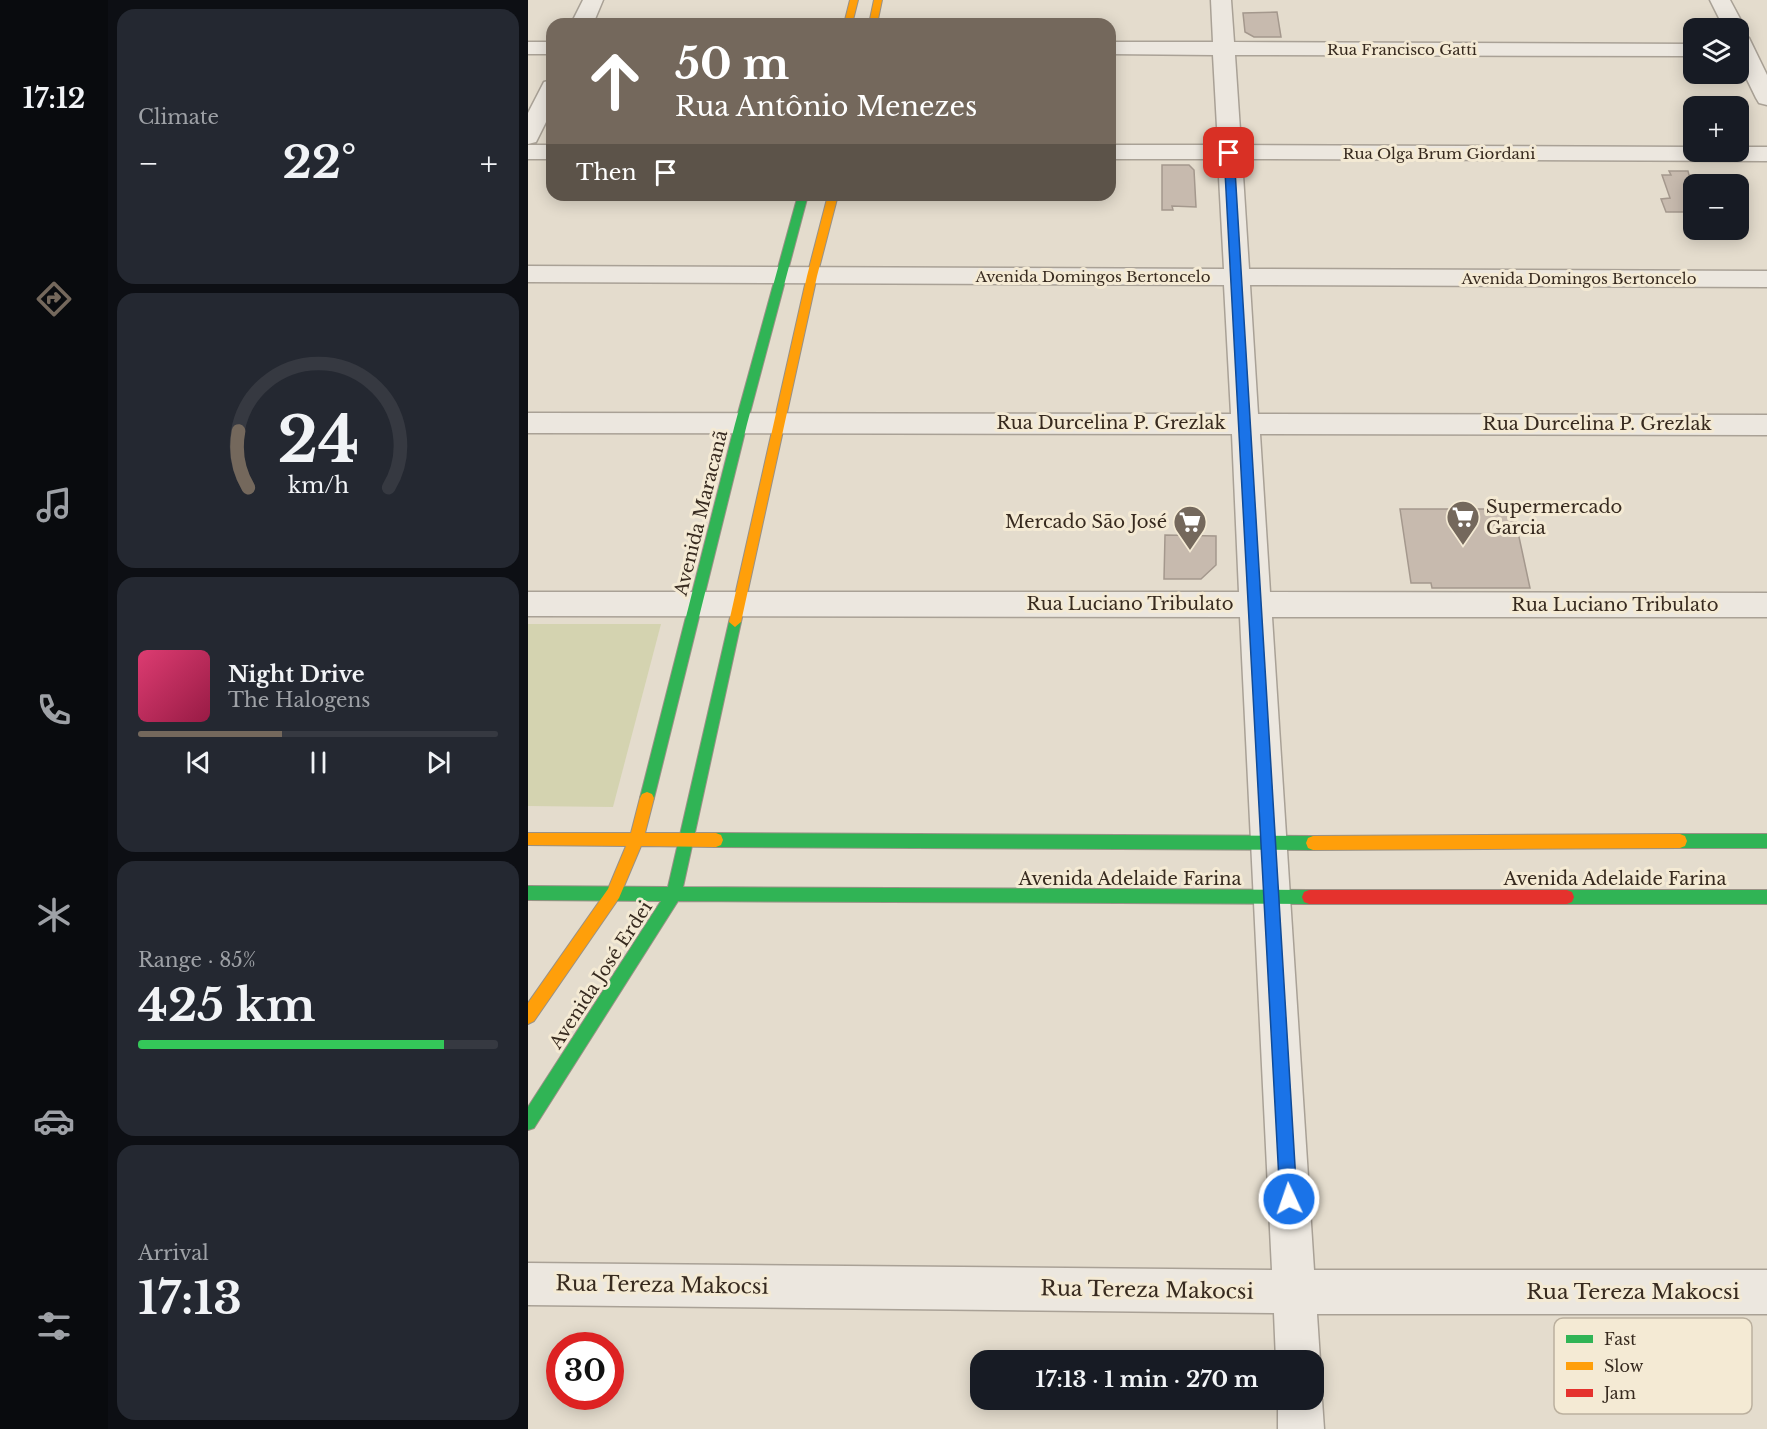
<!DOCTYPE html>
<meta charset="utf-8">
<style>
:root{--surface:#171b24;--page:#242831;--text:#f1f3f6;--muted:#9ea1a6;--line:#363941;--accent:#74685c}
body{margin:0;font-family:"Libre Baskerville",serif;background:var(--page);color:var(--text);height:100vh;display:flex;flex-direction:column;font-size:22px;white-space:nowrap}
*{box-sizing:border-box;margin:0}
p{font-size:20px;color:var(--muted)}
.icon{flex:none;width:33px;height:33px;fill:none;stroke:currentColor;stroke-width:2;stroke-linecap:round;stroke-linejoin:round}
.map{position:relative;flex:1;overflow:hidden}
.details{display:flex;flex-direction:column;gap:9px;padding:9px;background:#0d0f14;width:420px}
.details>*{flex:none}
.hud{position:absolute;left:18px;top:18px;width:570px;height:183px;border-radius:18px;box-shadow:0 3px 15px #0003;background:#74685c;color:#fff;overflow:hidden}
.tools{position:absolute;left:1155px;top:18px;display:grid;gap:12px}
.tools a{display:grid;place-items:center;width:66px;height:66px;border-radius:12px;background:var(--surface);box-shadow:0 3px 15px #0003;font-size:30px}
.speed{position:absolute;left:18px;top:1332px;display:flex;gap:12px;font-size:30px;font-weight:700;text-align:center}
.speed>*{display:grid;place-content:center;width:78px;height:78px;border-radius:50%;background:var(--surface);box-shadow:0 3px 15px #0003;line-height:1}
.speed .limit{border:9px solid #d22;background:#fff;color:#111}
.pin{position:absolute;display:grid;place-items:center;width:51px;height:51px;color:#fff;margin:-26px;border-radius:12px;box-shadow:0 3px 9px #0006}
.me{position:absolute;width:66px;margin:-33px;rotate:357deg;stroke-linejoin:round;filter:drop-shadow(0 0 4px #0008)}
.turn{display:flex;align-items:center;gap:21px;height:126px;padding:0 30px;font-size:27px}
.turn .icon{width:78px;height:78px;stroke-width:2.5}
.turn b{display:block;font-size:42px;line-height:51px}
.then{display:flex;align-items:center;height:57px;padding:0 30px;background:#0003;gap:12px;font-size:22px}
.big{font-size:45px;font-weight:700;line-height:1.1}
.details .tile{flex:1;display:flex;flex-direction:column;justify-content:center;gap:9px;min-width:0;padding:0 21px;border-radius:18px;background:var(--page)}
.details .dial{align-items:center;gap:0}
.dial svg{height:156px;overflow:visible;fill:none;stroke:var(--line);stroke-width:7;stroke-linecap:round;text-anchor:middle}
.dial text{fill:var(--text);stroke:none}
.song{display:flex;align-items:center;gap:18px}
.cover{width:72px;height:72px;border-radius:9px;background:linear-gradient(135deg,hsl(340 70% 55%),hsl(340 70% 35%))}
.played{height:6px;border-radius:3px;background:linear-gradient(90deg,var(--accent) 40%,var(--line) 40%)}
.keys{display:flex;justify-content:space-around;direction:ltr}
.heat{display:flex;justify-content:space-between;align-items:center;font-size:33px;direction:ltr}
.charge{height:9px;border-radius:4px;background:linear-gradient(90deg,#34c759 85%,var(--line) 0)}
.trip{position:absolute;left:442px;top:1350px;width:354px;height:60px;border-radius:18px;background:var(--surface);box-shadow:0 3px 15px #0003;font-weight:700;line-height:60px;text-align:center}
main{display:flex;flex:1;min-height:0}
.tab-bar{display:flex;flex-direction:column;width:108px;justify-content:space-around;align-items:center;background:#090b0e;color:var(--muted)}
.tab-bar .icon{width:42px;height:42px}
.tab-bar .active{color:var(--accent)}
.tab-bar b{font-size:27px;color:var(--text)}
.map>svg:first-child{display:block}
</style>
<main>
<nav class="tab-bar">
<b>17:12</b>
<svg class="icon active" aria-label="directions" viewBox="0 0 24 24"><path d="M12 3l9 9-9 9-9-9zM9 14v-3h6M13 9l2 2-2 2"/></svg>
<svg class="icon" aria-label="music" viewBox="0 0 24 24"><path d="M9 18V5l10-2v13"/><circle cx="6" cy="18" r="3"/><circle cx="16" cy="16" r="3"/></svg>
<svg class="icon" aria-label="phone" viewBox="0 0 24 24"><path d="M5 4h4l2 5-3 2q2 4 5 5l2-3 5 2v4C11 20 4 13 5 4z"/></svg>
<svg class="icon" aria-label="climate" viewBox="0 0 24 24"><path d="M12 3v18M4 7l16 10M4 17L20 7"/></svg>
<svg class="icon" aria-label="car" viewBox="0 0 24 24"><path d="M5 17H2v-5l4-1 3-4h7l3 4 3 1v5h-3M9 17h6M6 11h13"/><circle cx="7" cy="17" r="2"/><circle cx="17" cy="17" r="2"/></svg>
<svg class="icon" aria-label="filters" viewBox="0 0 24 24"><path d="M4 7h16M4 17h16"/><circle cx="9" cy="7" r="2"/><circle cx="15" cy="17" r="2"/></svg>
</nav>
<section class="details">
<div class="tile"><p>Climate</p>
<div class="heat"><a>−</a><b class="big">22°</b><a>+</a></div>
</div>
<div class="tile dial"><svg viewBox="0 0 100 80">
<path d="M14 69A42 42 0 1 1 86 69"/>
<path d="M14 69A42 42 0 0 1 9 40" stroke="#74685c"/>
<text x="50" y="56" font-size="32" font-weight="700">24</text>
<text x="50" y="72" font-size="11">km/h</text>
</svg></div>
<div class="tile">
<div class="song"><i class="cover"></i><div><b>Night Drive</b><p>The Halogens</p></div></div>
<div class="played"></div>
<div class="keys"><svg class="icon" aria-label="previous" viewBox="0 0 24 24"><path d="M18 5L8 12l10 7zM5 5v14"/></svg><svg class="icon" aria-label="pause" viewBox="0 0 24 24"><path d="M8 5v14M16 5v14"/></svg><svg class="icon" aria-label="next" viewBox="0 0 24 24"><path d="M6 5l10 7-10 7zM19 5v14"/></svg></div>
</div>
<div class="tile"><p>Range · 85%</p><b class="big">425 km</b><div class="charge"></div></div>
<div class="tile"><p>Arrival</p><b class="big">17:13</b></div>
</section>
<div class="map">
<svg width="1239" height="1429" viewBox="0 0 1239 1429">
<rect width="100%" height="100%" fill="#e4dccd"/>
<path fill="#d4d3b0" d="M 0,624 L 133,624 L 85,807 L 0,806 Z"/>
<path fill="#c7baae" stroke="#a4988d" stroke-width="1.5" d="M 749,12 L 753,37 L 726,37 L 717,32 L 715,13 Z
M 634,165 L 661,165 L 666,170 L 668,207 L 644,206 L 645,210 L 634,210 Z
M 1141,171 L 1160,171 L 1161,175 L 1167,176 L 1171,184 L 1166,184 L 1166,212 L 1138,212 L 1133,199 L 1142,198 L 1134,175 L 1143,175 Z
M 872,509 L 985,509 L 1002,588 L 904,588 L 903,583 L 883,583 Z
M 637,535 L 688,536 L 688,565 L 673,579 L 636,579 Z"/>
<g fill="none" stroke-linecap="round" stroke-linejoin="round">
<defs>
<path id="street" d="M 55,0 L 75,0 L 65,24 L 43,24 Z
M 683,0 L 703,0 L 706,42 L 1166,44 L 1166,56 L 707,55 L 713,145 L 1166,147 L 1166,152 L 1210,152 L 1210,147 L 1239,147 L 1239,161 L 714,159 L 721,269 L 1239,271 L 1239,287 L 722,285 L 730,414 L 1239,415 L 1239,435 L 732,434 L 742,592 L 1239,593 L 1239,617 L 744,617 L 786,1270 L 1239,1270 L 1239,1314 L 789,1314 L 792,1360 L 786,1375 L 786,1360 L 748,1360 L 746,1313 L 0,1305 L 0,1263 L 744,1270 L 712,617 L 0,616 L 0,592 L 711,592 L 704,434 L 0,433 L 0,413 L 703,414 L 696,285 L 0,282 L 0,266 L 696,269 L 690,159 L 582,159 L 582,145 L 690,145 L 685,55 L 582,54 L 582,42 L 685,42 Z
M 1182,0 L 1202,0 L 1217,28 L 1213,32 L 1221,38 L 1239,75 L 1239,105 L 1231,103 L 1228,98 L 1210,61 L 1210,28 L 1196,28 Z
M 0,42 L 24,42 L 24,54 L 0,54 Z
M 24,80 L 24,110 L 8,142 L 0,144 L 0,113 L 16,82 Z
M 0,145 L 24,145 L 24,159 L 0,159 Z
M 786,1383 L 794,1400 L 796,1429 L 750,1429 L 750,1400 L 786,1400 Z"/>
<path id="fast" d="M 270,195 L 280,195 L 219,424 L 126,798 L 124,802 L 119,804 L 114,802 L 112,798 L 207,424 Z
M 207,617 L 213,622 L 155,887 L 781,890 L 786,892 L 788,897 L 786,902 L 781,904 L 150,901 L 6,1128 L 0,1130 L 0,1107 L 133,901 L 0,900 L 0,886 L 140,887 L 201,622 Z
M 188,833 L 785,836 L 790,838 L 792,843 L 790,848 L 785,850 L 188,847 L 183,845 L 181,840 L 183,835 Z
M 1152,834 L 1239,834 L 1239,848 L 1152,848 L 1147,846 L 1145,841 L 1147,836 Z
M 1039,890 L 1239,890 L 1239,904 L 1039,904 L 1034,902 L 1032,897 L 1034,892 Z"/>
<path id="slow" d="M 322,0 L 330,0 L 324,24 L 316,24 Z
M 346,0 L 354,0 L 349,24 L 341,24 Z
M 300,195 L 310,195 L 289,276 L 213,622 L 207,627 L 201,622 L 279,276 Z
M 119,792 L 124,794 L 126,798 L 117,833 L 188,833 L 193,835 L 195,840 L 193,845 L 188,847 L 113,846 L 91,898 L 6,1021 L 0,1024 L 0,1003 L 80,889 L 98,846 L 0,845 L 0,833 L 103,833 L 112,798 L 114,794 Z
M 1152,834 L 1157,836 L 1159,841 L 1157,846 L 1152,848 L 785,850 L 780,848 L 778,843 L 780,838 L 785,836 Z"/>
<path id="jam" d="M 781,890 L 1039,890 L 1044,892 L 1046,897 L 1044,902 L 1039,904 L 781,904 L 776,902 L 774,897 L 776,892 Z"/>
</defs>
<use href="#street" stroke="#a9a196" stroke-width="3"/>
<use href="#fast" stroke="#999186" stroke-width="2"/>
<use href="#slow" stroke="#999186" stroke-width="2"/>
<use href="#jam" stroke="#999186" stroke-width="2"/>
<use href="#street" fill="#ece7df" fill-rule="evenodd"/>
<use href="#fast" fill="#30b455" fill-rule="evenodd"/>
<use href="#slow" fill="#ff9f0a" fill-rule="evenodd"/>
<use href="#jam" fill="#e5322d" fill-rule="evenodd"/>
</g>
<path fill="#1a73e8" stroke="#114b97" stroke-width="1.5" d="M 701,150 L 706,153 L 769,1199 L 767,1205 L 761,1208 L 755,1205 L 752,1199 L 696,153 Z"/>
<defs>
<symbol id="supermarket-pin" viewBox="-11 -11 22 30"><path d="M0 17L-7.5 6A9.5 9.5 0 1 1 7.5 6Z" fill="#74685c" stroke="#f4ead4"/><path d="M-6-5.5h2.5l.6 2H6L4.5 2H-2.5L-4.4-4H-6ZM-1.5 3.2a1.3 1.3 0 1 0 .1 0ZM3 3.2a1.3 1.3 0 1 0 .1 0Z" fill="#fff"/></symbol>
</defs>
<g fill-rule="evenodd">
<use href="#supermarket-pin" x="916" y="498" width="38" height="52"/>
<use href="#supermarket-pin" x="643" y="503" width="38" height="52"/>
</g>
<g text-anchor="middle" dominant-baseline="central" stroke-width="6" stroke-linejoin="round" paint-order="stroke">
<g font-size="15" fill="#372a1f" stroke="#f4ead4">
<text x="874" y="49">Rua Francisco Gatti</text>
<text x="911" y="153">Rua Olga Brum Giordani</text>
<text x="565" y="276">Avenida Domingos Bertoncelo</text>
<text x="1051" y="278">Avenida Domingos Bertoncelo</text>
</g>
<g font-size="18" fill="#372a1f" stroke="#f4ead4">
<text x="583" y="423">Rua Durcelina P. Grezlak</text>
<text x="1069" y="424">Rua Durcelina P. Grezlak</text>
<text transform="translate(173 513) rotate(-76)">Avenida Maracanã</text>
<text x="602" y="604">Rua Luciano Tribulato</text>
<text x="1087" y="605">Rua Luciano Tribulato</text>
<text x="602" y="879">Avenida Adelaide Farina</text>
<text x="1087" y="879">Avenida Adelaide Farina</text>
<text transform="translate(73 975) rotate(-57)">Avenida José Erdei</text>
</g>
<g font-size="18" fill="#372a1f" stroke="#f4ead4" text-anchor="start">
<text x="958" y="507">Supermercado<tspan x="958" dy="21">Garcia</tspan></text>
<text x="639" y="522" text-anchor="end">Mercado São José</text>
</g>
<g font-size="21" fill="#372a1f" stroke="#f4ead4">
<text transform="translate(134 1285) rotate(1)">Rua Tereza Makocsi</text>
<text transform="translate(619 1290) rotate(1)">Rua Tereza Makocsi</text>
<text x="1105" y="1292">Rua Tereza Makocsi</text>
</g>
</g>
<rect x="1026" y="1318" width="198" height="96" rx="9" fill="#f4ead4" stroke="#bbb09e" stroke-width="1.5"/>
<rect x="1038" y="1335" width="27" height="8" fill="#30b455"/>
<rect x="1038" y="1362" width="27" height="8" fill="#ff9f0a"/>
<rect x="1038" y="1389" width="27" height="8" fill="#e5322d"/>
<g font-size="16" fill="#372a1f">
<text x="1076" y="1345">Fast</text>
<text x="1076" y="1372">Slow</text>
<text x="1076" y="1399">Jam</text>
</g>
</svg>
<div class="tools">
<a><svg class="icon" aria-label="layers" viewBox="0 0 24 24"><path d="M12 4l9 5-9 5-9-5zM3 14l9 5 9-5"/></svg></a>
<a>+</a>
<a>−</a>
</div>
<div class="speed"><div class="limit">30</div></div>
<div class="pin" style="left:701px;top:153px;background:#d93025"><svg class="icon" aria-label="arrive" viewBox="0 0 24 24"><path d="M6 21V4h12l-3 4 3 4H6"/></svg></div>
<svg class="me" style="left:761px;top:1199px" viewBox="-20 -20 40 40"><circle r="17" fill="#1a73e8" stroke="#fff" stroke-width="3"/><path d="M0-11L8 9 0 5-8 9z" fill="#fff"/></svg>
<div class="trip">17:13 · 1 min · 270 m</div>
<div class="hud">
<div class="turn"><svg class="icon" aria-label="ahead" viewBox="0 0 24 24"><path d="M12 20V5M6 11l6-6 6 6"/></svg><div><b>50 m</b>Rua Antônio Menezes</div></div>
<div class="then">Then<svg class="icon" aria-label="arrive" viewBox="0 0 24 24"><path d="M6 21V4h12l-3 4 3 4H6"/></svg></div>
</div>
</div>
</main>
